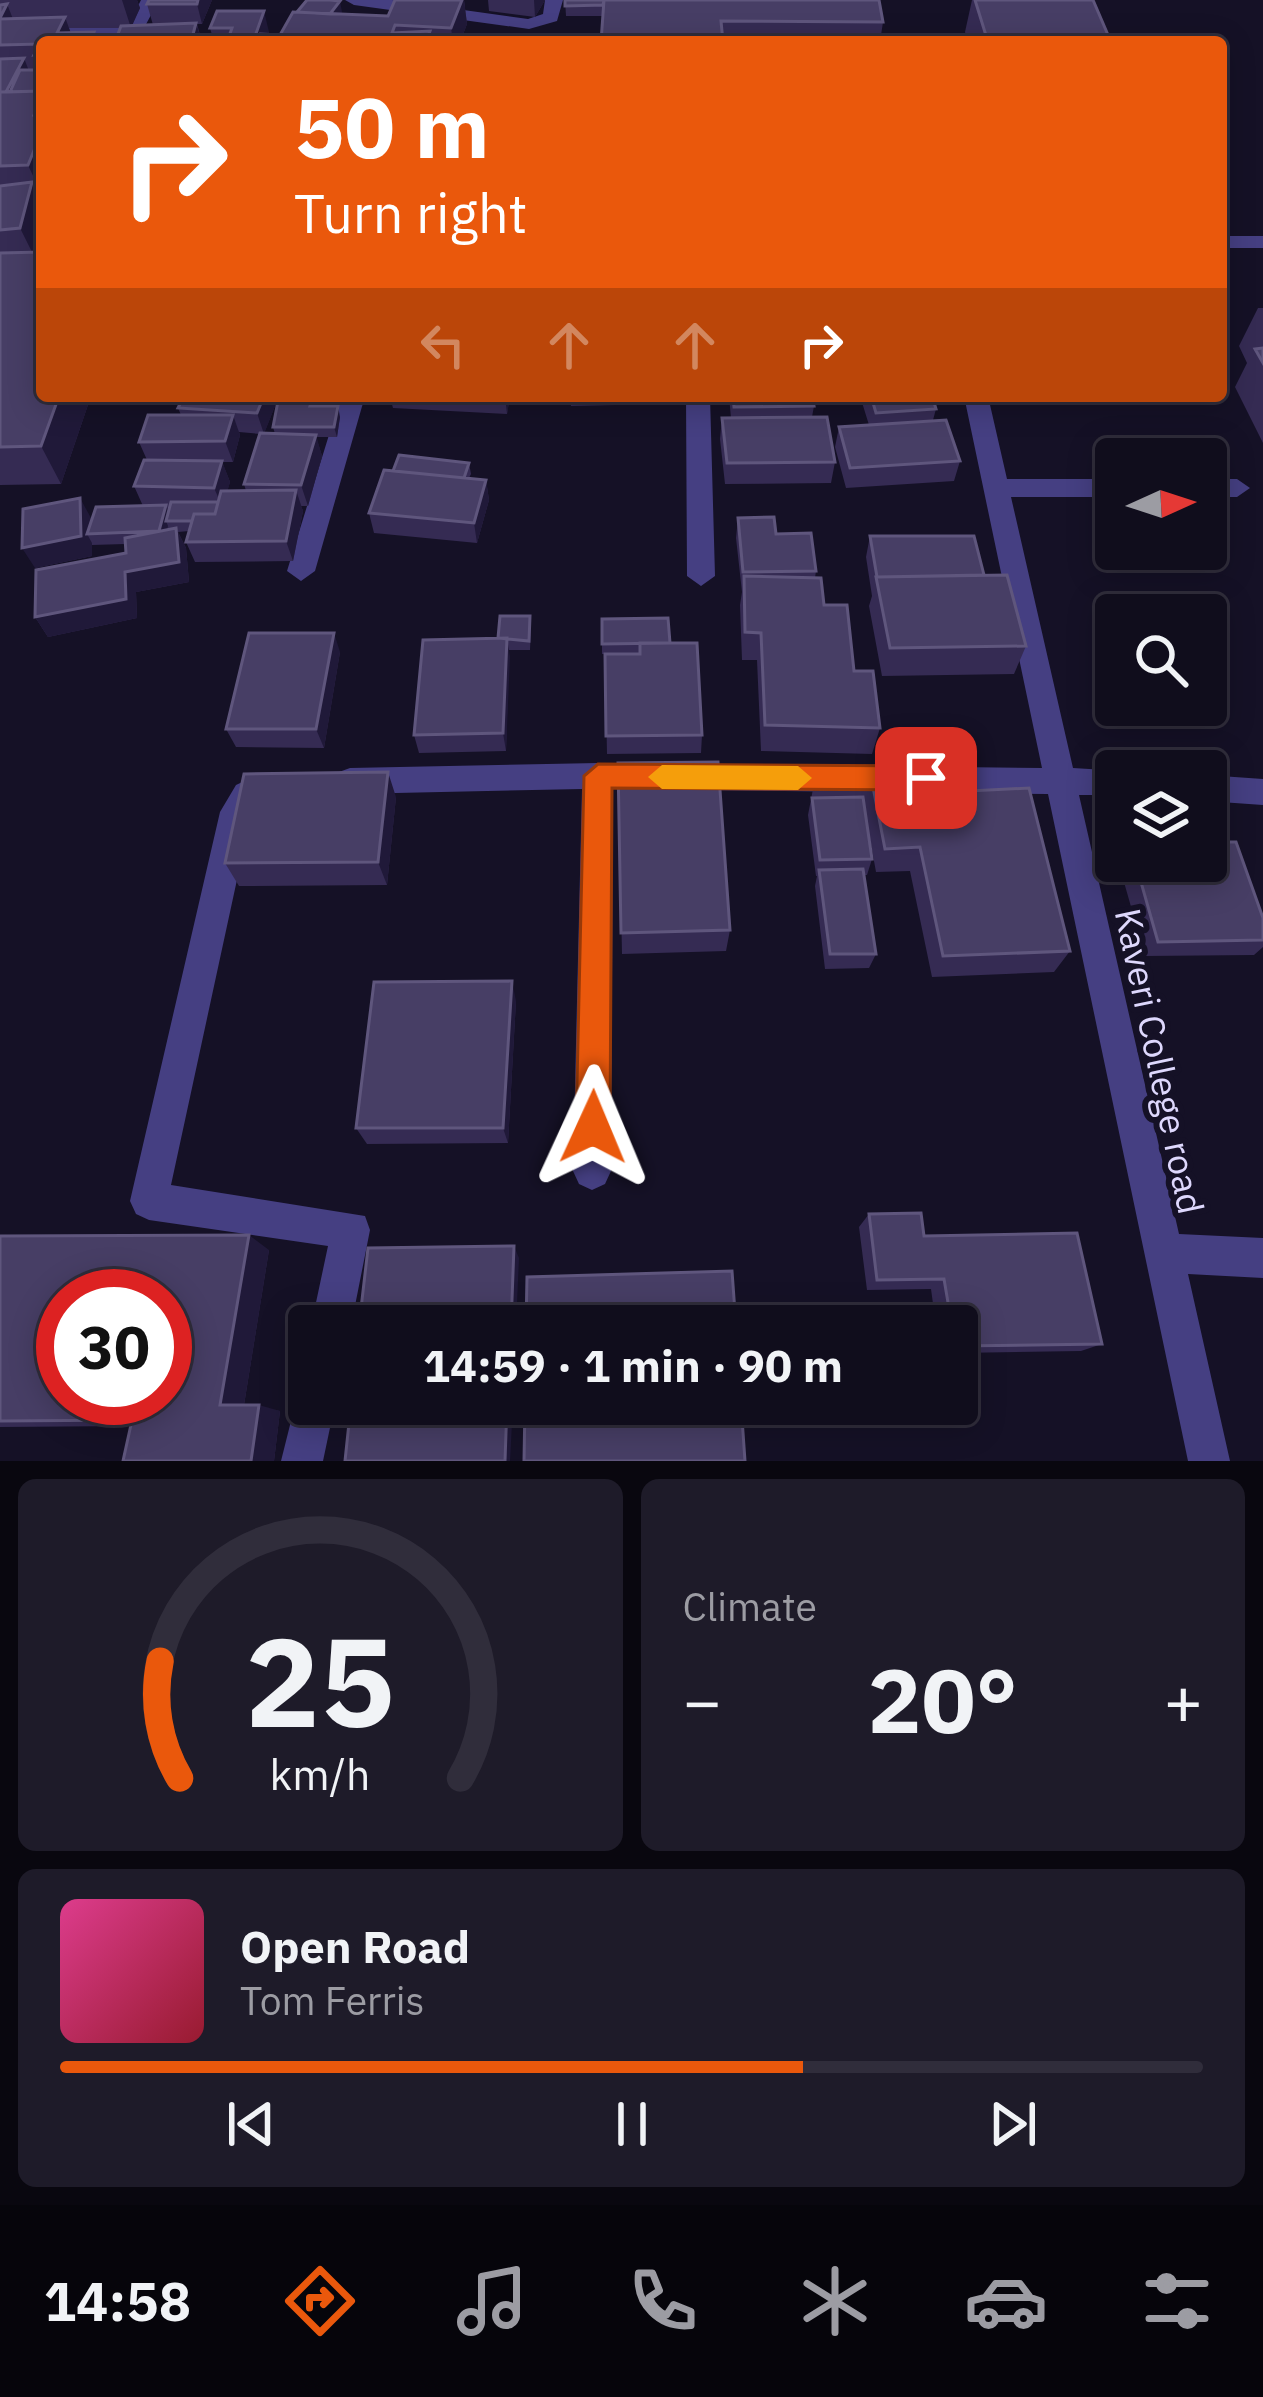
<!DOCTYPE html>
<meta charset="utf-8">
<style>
:root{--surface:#100d1c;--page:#1e1b29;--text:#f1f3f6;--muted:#9c9ca3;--line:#302d3b;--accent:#ea580c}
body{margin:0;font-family:"IBM Plex Sans",sans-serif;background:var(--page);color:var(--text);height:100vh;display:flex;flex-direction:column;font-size:45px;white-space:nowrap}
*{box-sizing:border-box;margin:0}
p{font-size:39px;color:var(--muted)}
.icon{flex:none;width:66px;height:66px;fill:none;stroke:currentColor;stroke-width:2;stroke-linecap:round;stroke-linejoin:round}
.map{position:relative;height:1461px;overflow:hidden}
.sheet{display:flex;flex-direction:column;gap:18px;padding:18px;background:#09070f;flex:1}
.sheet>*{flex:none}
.top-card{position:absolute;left:36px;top:36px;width:1191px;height:366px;border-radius:12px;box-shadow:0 6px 30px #0003,0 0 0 3px var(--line);background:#ea580c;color:#fff;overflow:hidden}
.needle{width:78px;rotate:87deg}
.fabs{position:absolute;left:1095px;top:438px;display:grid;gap:24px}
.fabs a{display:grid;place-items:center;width:132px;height:132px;border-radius:12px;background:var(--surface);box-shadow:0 6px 30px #0003,0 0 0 3px var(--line);font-size:60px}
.speed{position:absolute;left:36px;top:1269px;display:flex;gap:24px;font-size:60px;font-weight:700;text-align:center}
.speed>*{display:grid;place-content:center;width:156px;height:156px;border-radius:50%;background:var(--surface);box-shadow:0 6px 30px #0003,0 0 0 3px var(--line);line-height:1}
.speed .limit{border:18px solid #d22;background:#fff;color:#111}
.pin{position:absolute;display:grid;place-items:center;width:102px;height:102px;color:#fff;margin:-51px;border-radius:24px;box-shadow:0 6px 18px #0006}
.me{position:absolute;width:132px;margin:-66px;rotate:1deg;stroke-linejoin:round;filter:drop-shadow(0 0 9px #0008)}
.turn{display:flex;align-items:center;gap:42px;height:252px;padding:0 60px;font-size:54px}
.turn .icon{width:156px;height:156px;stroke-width:2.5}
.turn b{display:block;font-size:84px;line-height:102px}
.lanes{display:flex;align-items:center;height:114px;padding:0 60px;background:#0003;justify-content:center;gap:60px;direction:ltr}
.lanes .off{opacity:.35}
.big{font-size:90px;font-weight:800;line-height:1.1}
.sheet .widget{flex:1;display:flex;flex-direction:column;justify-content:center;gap:18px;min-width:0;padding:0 42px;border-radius:18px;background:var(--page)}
.sheet .dial{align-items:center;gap:0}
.dial svg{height:312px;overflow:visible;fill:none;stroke:var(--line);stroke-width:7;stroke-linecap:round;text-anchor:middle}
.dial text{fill:var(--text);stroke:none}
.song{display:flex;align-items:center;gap:36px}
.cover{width:144px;height:144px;border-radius:18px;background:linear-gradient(135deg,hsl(330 70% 55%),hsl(350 70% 35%))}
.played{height:12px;border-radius:6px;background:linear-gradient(90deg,var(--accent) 65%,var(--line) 65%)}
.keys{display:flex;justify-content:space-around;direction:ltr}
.heat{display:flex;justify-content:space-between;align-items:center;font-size:66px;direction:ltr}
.sheet .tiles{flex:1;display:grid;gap:18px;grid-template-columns:1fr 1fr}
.widget:last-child{grid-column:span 2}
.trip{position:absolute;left:288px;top:1305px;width:690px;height:120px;border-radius:12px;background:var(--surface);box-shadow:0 6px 30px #0003,0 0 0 3px var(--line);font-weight:800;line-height:120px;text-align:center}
.tab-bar{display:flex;height:192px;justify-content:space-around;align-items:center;background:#06050b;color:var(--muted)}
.tab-bar .icon{width:84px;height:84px}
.tab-bar .selected{color:var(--accent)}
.tab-bar b{font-size:54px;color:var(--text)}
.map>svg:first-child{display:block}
</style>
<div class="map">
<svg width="1263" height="1461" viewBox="0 0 1263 1461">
<rect width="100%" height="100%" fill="#151126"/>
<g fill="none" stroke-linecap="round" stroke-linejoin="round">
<path fill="#453f82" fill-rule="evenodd" d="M 141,0 L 159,0 L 144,28 L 126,34 L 0,35 L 0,25 L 118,25 L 131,20 Z
M 345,0 L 392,0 L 528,19 L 543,14 L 545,0 L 563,0 L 557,21 L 529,29 L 354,5 Z
M 1221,236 L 1263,236 L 1263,248 L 1221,248 Z
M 341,396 L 365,396 L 315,571 L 301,581 L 287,571 Z
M 686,396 L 710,396 L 715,576 L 701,586 L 687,576 Z
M 964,396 L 988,396 L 1007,479 L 1116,479 L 1116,497 L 1011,497 L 1073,768 L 1122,771 L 1116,771 L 1116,795 L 1079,795 L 1179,1234 L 1263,1238 L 1263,1278 L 1188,1274 L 1230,1461 L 1188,1461 L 1048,794 L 613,789 L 611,1171 L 605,1184 L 592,1190 L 579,1184 L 573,1171 L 582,789 L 350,794 L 339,790 L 335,781 L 339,772 L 350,768 L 598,763 L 1042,768 Z
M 1206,479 L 1237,479 L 1250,488 L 1237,497 L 1206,497 Z
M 261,773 L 272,777 L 276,786 L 251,815 L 171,1185 L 365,1216 L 370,1230 L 351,1326 L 311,1326 L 328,1246 L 149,1220 L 136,1214 L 130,1201 L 220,812 L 236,785 Z
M 1206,775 L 1263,779 L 1263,805 L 1206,801 Z
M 309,1385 L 309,1404 L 335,1404 L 323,1461 L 281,1461 L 299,1389 Z"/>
</g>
<path fill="#352b53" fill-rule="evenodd" d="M 0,0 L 137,0 L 140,8 L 132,25 L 153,25 L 147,4 L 212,0 L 202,24 L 197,24 L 202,42 L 115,42 L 120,28 L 69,28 L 71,33 L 94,32 L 96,37 L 101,37 L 103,42 L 42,42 L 42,195 L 38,196 L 42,202 L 42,227 L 36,252 L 42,396 L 91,396 L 61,484 L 0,485 Z
M 395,0 L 464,0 L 467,24 L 460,42 L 214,42 L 210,28 L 217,11 L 269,32 L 268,35 L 280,35 L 342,12 L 340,14 L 388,16 Z
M 488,0 L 545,0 L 535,17 L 489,11 Z
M 565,0 L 883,22 L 880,42 L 601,42 L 603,16 L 566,16 Z
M 972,0 L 975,0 L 1111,42 L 968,42 L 965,32 Z
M 1258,308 L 1263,308 L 1263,443 L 1235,387 L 1247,363 L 1239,346 Z
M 124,396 L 279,396 L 264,433 L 275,434 L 273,427 L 279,396 L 347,396 L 346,402 L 316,402 L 316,406 L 340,417 L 337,437 L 316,437 L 322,456 L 308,506 L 301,506 L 303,511 L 293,561 L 195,562 L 186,542 L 189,531 L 178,532 L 186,548 L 189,582 L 136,592 L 137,618 L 48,637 L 35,617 L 126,553 L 125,544 L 92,545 L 92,543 L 92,556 L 35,568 L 80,498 L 91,522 L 143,506 L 134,486 L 147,460 L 139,442 L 181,415 L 178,408 L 182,400 L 127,401 ZM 239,432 L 260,434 L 244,484 L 246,491 L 227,491 L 230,482 L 222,462 L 233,462 L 240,435 Z
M 378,396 L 510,396 L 507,414 L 393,408 L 390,397 Z
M 525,396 L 556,396 L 557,401 L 526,403 Z
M 570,396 L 660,396 L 660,404 L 571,406 Z
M 729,396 L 812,396 L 814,406 L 812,417 L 835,462 L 831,483 L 725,484 L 720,439 L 722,418 L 731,418 Z
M 860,396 L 932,396 L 936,409 L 933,420 L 960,461 L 954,481 L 846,488 L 835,447 L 839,427 L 869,425 Z
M 469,463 L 471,474 L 469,478 L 486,480 L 489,500 L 477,543 L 374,533 L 369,513 L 393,471 Z
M 738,518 L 776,534 L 816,571 L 815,578 L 824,605 L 880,728 L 872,754 L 761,751 L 757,660 L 742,660 L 740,605 L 742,592 L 736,538 Z
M 870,536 L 984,575 L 1026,646 L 1014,674 L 882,676 L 869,606 L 872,596 L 866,557 Z
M 602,619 L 670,643 L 702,735 L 701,753 L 607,754 L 605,654 L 640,653 L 602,654 Z
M 531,626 L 530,650 L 509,650 L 506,751 L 419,753 L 414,735 L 498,638 Z
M 340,652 L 324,748 L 236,747 L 226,729 Z
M 618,763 L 730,930 L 726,951 L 622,954 Z
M 817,768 L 876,777 L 930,793 L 1070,951 L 1054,972 L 932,977 L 910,871 L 876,872 L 868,828 L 872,859 L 867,875 L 864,875 L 876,954 L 869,968 L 825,969 L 815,886 L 817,876 L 816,876 L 808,815 Z
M 396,797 L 387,885 L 239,886 L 225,863 Z
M 1118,861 L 1206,861 L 1263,918 L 1263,947 L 1254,955 L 1145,956 Z
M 516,1001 L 508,1143 L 367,1144 L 356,1128 Z
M 869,1214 L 924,1236 L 1102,1344 L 1081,1351 L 957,1353 L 957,1326 L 936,1326 L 931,1289 L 867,1290 L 859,1227 Z
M 0,1236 L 269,1250 L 244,1405 L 280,1411 L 274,1461 L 123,1461 L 130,1426 L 0,1427 Z"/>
<path fill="#201939" d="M 122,0 L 137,0 L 140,8 L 131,28 Z
M 198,0 L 212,0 L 202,24 L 197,4 Z
M 462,0 L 464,0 L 467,24 L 460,42 L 453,42 L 451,28 Z
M 534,0 L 545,0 L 535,17 Z
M 340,1 L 342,12 L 328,29 L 326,18 Z
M 7,4 L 19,34 L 0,19 Z
M 264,11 L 269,32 L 266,42 L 253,42 Z
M 65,17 L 74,42 L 57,33 Z
M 196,23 L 202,42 L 191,42 Z
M 24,58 L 32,79 L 4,96 Z
M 38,105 L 42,114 L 42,195 L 28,165 L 34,115 Z
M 32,182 L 42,205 L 38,214 L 42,227 L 35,258 L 20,228 Z
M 59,396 L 91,396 L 61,484 L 41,446 Z
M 264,396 L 279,396 L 264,434 L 257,413 Z
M 505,396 L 510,396 L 507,414 Z
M 338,406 L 340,417 L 337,437 L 334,427 Z
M 233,415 L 240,435 L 233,462 L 225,441 Z
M 316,435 L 322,456 L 308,506 L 301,485 Z
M 222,461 L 230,482 L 223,508 L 214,488 Z
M 486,480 L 489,500 L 477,543 L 474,523 Z
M 296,490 L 303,511 L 293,561 L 286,541 Z
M 80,498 L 91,518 L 91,534 L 87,534 L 92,543 L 92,556 L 35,568 L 22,548 Z
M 166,505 L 171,515 L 166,521 L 168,526 L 164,543 L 159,533 Z
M 176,528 L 186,548 L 189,582 L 136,592 L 137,618 L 48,637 L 35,617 L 125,572 Z
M 334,633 L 340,652 L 324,748 L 316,729 Z
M 507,638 L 510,657 L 506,751 L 503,733 Z
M 388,772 L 396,797 L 387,885 L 378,862 Z
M 512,981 L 516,1001 L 508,1143 L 503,1128 Z
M 249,1235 L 269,1250 L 243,1411 L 220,1405 Z
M 514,1246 L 519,1258 L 516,1326 L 511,1326 Z
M 507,1404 L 513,1404 L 510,1461 L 505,1461 Z
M 259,1405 L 280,1411 L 274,1461 L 251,1461 Z"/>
<path fill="#473e65" stroke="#5f567d" stroke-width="3" fill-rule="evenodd" d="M 149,0 L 198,0 L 197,4 L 147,4 Z
M 307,0 L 330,0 L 340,1 L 330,14 L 297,12 Z
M 395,0 L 462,0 L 451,28 L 395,25 L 392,33 L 430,31 L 426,42 L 255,42 L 260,34 L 280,35 L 293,12 L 388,16 Z
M 565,0 L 604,0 L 603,5 L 565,6 Z
M 604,0 L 879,0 L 883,22 L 721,21 L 723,42 L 601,42 Z
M 975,0 L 1093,0 L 1111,42 L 988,42 Z
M 7,4 L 0,18 L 0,5 Z
M 217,11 L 264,11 L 253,42 L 227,42 L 232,28 L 210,28 Z
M 65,17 L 57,33 L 94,32 L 90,42 L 42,42 L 42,54 L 34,55 L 40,44 L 0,45 L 0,19 Z
M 196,23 L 191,42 L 115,42 L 121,26 Z
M 24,58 L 6,92 L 0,92 L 0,59 Z
M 20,70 L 42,70 L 42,91 L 10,92 Z
M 42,91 L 42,104 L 38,105 L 34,115 L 42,115 L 42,131 L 28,165 L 0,166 L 0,92 Z
M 32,182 L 20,228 L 0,230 L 0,186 Z
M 42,252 L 42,396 L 59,396 L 41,446 L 0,447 L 0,253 Z
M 1263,348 L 1263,363 L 1255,349 Z
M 184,396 L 264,396 L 257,413 L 178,408 Z
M 279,396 L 313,396 L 310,406 L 338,406 L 334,427 L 273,427 Z
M 733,396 L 812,396 L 814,406 L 734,407 Z
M 871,396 L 932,396 L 936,409 L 876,413 Z
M 148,415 L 233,415 L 225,441 L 139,442 Z
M 827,417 L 835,462 L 727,463 L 722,418 Z
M 946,420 L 960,461 L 850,468 L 839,427 Z
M 260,433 L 316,435 L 301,485 L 244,484 Z
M 399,455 L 469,463 L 464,478 L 393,471 Z
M 144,460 L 222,461 L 214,488 L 134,486 Z
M 384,470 L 486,480 L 474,523 L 369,513 Z
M 296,490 L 286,541 L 186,542 L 194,514 L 215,514 L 221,491 Z
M 80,498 L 81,536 L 22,548 L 23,509 Z
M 171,502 L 218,502 L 215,514 L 194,514 L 192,521 L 166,521 Z
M 166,505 L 159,531 L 87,534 L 96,507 Z
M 774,517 L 776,534 L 811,533 L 816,571 L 743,572 L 738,518 Z
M 176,528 L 179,562 L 125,572 L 126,599 L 35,617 L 36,570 L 126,553 L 125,538 Z
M 870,536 L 974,536 L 984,575 L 877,577 Z
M 1007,575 L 1026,646 L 890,648 L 876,577 Z
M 744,576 L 821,578 L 824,605 L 847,605 L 854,671 L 873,671 L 880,728 L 765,725 L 761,633 L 745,632 Z
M 500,616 L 530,616 L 529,641 L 498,638 Z
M 668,618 L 670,643 L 602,644 L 602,619 Z
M 249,633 L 334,633 L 316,729 L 226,729 Z
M 507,638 L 503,733 L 414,735 L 423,640 Z
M 640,643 L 697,643 L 702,735 L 606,736 L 605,654 L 640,654 Z
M 718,762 L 730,930 L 621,933 L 618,763 Z
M 874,766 L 876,777 L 926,775 L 930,793 L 1029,788 L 1070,951 L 943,956 L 920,847 L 885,849 L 873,787 L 821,789 L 817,768 Z
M 388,772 L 378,862 L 225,863 L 244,774 Z
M 863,797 L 872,859 L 820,860 L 812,798 Z
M 1206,842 L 1236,842 L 1263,918 L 1263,940 L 1158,942 L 1135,861 L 1206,861 Z
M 863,869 L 876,954 L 830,954 L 819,870 Z
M 512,981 L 503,1128 L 356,1128 L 374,982 Z
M 921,1213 L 924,1236 L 1077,1233 L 1102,1344 L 957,1346 L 957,1326 L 952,1326 L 944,1279 L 877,1280 L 869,1214 Z
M 249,1235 L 220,1405 L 259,1405 L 251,1461 L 123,1461 L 132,1420 L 0,1421 L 0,1236 ZM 63,1296 L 165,1296 L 165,1398 L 63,1398 Z
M 514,1246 L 511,1326 L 359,1326 L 368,1248 Z
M 732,1271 L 736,1326 L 526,1326 L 527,1277 Z
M 351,1404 L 507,1404 L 505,1461 L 345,1461 Z
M 525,1404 L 741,1404 L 745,1461 L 524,1461 Z"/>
<path fill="#ea580c" stroke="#983908" stroke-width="3" d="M 598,764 L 926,766 L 940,778 L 926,790 L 612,788 L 610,1127 L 605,1139 L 593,1144 L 581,1139 L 576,1127 L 584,776 Z"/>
<path fill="#f59e0b" d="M 662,765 L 798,766 L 812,778 L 798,790 L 662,789 L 648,777 Z"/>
<g text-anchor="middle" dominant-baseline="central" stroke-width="12" stroke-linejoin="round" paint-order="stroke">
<g font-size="36" fill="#ded8fd" stroke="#151126">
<text transform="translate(1160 1061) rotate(78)">Kaveri College road</text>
</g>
</g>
</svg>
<div class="fabs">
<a><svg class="needle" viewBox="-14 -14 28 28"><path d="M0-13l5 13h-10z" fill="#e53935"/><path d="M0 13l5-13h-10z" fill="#9c9ca3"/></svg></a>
<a><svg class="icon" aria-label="search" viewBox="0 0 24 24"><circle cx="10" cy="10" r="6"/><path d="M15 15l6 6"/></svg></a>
<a><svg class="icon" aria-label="layers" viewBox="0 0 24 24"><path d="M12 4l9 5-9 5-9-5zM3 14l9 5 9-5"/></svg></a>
</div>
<div class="speed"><div class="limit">30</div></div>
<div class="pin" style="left:926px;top:778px;background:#d93025"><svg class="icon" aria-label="arrive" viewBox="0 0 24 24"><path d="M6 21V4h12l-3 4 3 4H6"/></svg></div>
<svg class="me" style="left:593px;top:1127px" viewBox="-20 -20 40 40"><path d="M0-17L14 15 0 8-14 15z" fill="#ea580c" stroke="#fff" stroke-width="4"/></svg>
<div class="trip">14:59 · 1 min · 90 m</div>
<div class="top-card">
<div class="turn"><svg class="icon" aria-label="right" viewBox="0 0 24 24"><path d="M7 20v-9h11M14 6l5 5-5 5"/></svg><div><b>50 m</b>Turn right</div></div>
<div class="lanes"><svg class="icon off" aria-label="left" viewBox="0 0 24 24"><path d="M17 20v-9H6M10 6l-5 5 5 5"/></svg><svg class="icon off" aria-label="ahead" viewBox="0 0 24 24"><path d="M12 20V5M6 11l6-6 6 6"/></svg><svg class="icon off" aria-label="ahead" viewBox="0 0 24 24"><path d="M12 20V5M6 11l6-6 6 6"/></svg><svg class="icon" aria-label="right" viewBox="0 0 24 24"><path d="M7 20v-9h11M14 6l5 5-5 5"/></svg></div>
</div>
</div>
<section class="sheet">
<div class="tiles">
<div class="widget dial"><svg viewBox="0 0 100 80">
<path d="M14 69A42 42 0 1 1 86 69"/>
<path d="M14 69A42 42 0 0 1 9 39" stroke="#ea580c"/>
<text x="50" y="56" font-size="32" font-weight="700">25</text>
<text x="50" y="72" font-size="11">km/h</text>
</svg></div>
<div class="widget"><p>Climate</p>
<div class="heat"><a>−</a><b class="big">20°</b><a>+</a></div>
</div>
<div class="widget">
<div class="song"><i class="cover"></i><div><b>Open Road</b><p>Tom Ferris</p></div></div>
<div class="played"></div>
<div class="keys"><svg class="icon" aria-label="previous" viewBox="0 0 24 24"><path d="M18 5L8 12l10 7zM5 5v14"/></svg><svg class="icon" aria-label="pause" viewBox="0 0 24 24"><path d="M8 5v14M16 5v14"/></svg><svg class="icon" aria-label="next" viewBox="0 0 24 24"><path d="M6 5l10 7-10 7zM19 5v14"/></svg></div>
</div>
</div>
</section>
<nav class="tab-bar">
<b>14:58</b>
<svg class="icon selected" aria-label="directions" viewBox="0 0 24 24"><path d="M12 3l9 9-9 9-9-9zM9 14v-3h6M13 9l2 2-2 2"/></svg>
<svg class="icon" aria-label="music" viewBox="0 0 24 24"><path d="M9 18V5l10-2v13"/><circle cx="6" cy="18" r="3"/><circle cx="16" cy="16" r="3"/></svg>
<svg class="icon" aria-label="phone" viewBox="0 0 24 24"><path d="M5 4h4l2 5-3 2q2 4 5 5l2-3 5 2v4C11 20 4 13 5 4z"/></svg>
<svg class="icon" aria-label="climate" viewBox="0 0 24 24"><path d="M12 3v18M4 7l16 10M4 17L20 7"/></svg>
<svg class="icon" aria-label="car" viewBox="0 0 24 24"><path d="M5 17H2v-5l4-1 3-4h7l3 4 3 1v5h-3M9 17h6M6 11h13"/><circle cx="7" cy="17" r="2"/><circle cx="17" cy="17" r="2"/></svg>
<svg class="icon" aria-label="filters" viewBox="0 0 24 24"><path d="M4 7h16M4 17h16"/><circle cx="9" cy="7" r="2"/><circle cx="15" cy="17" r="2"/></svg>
</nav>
